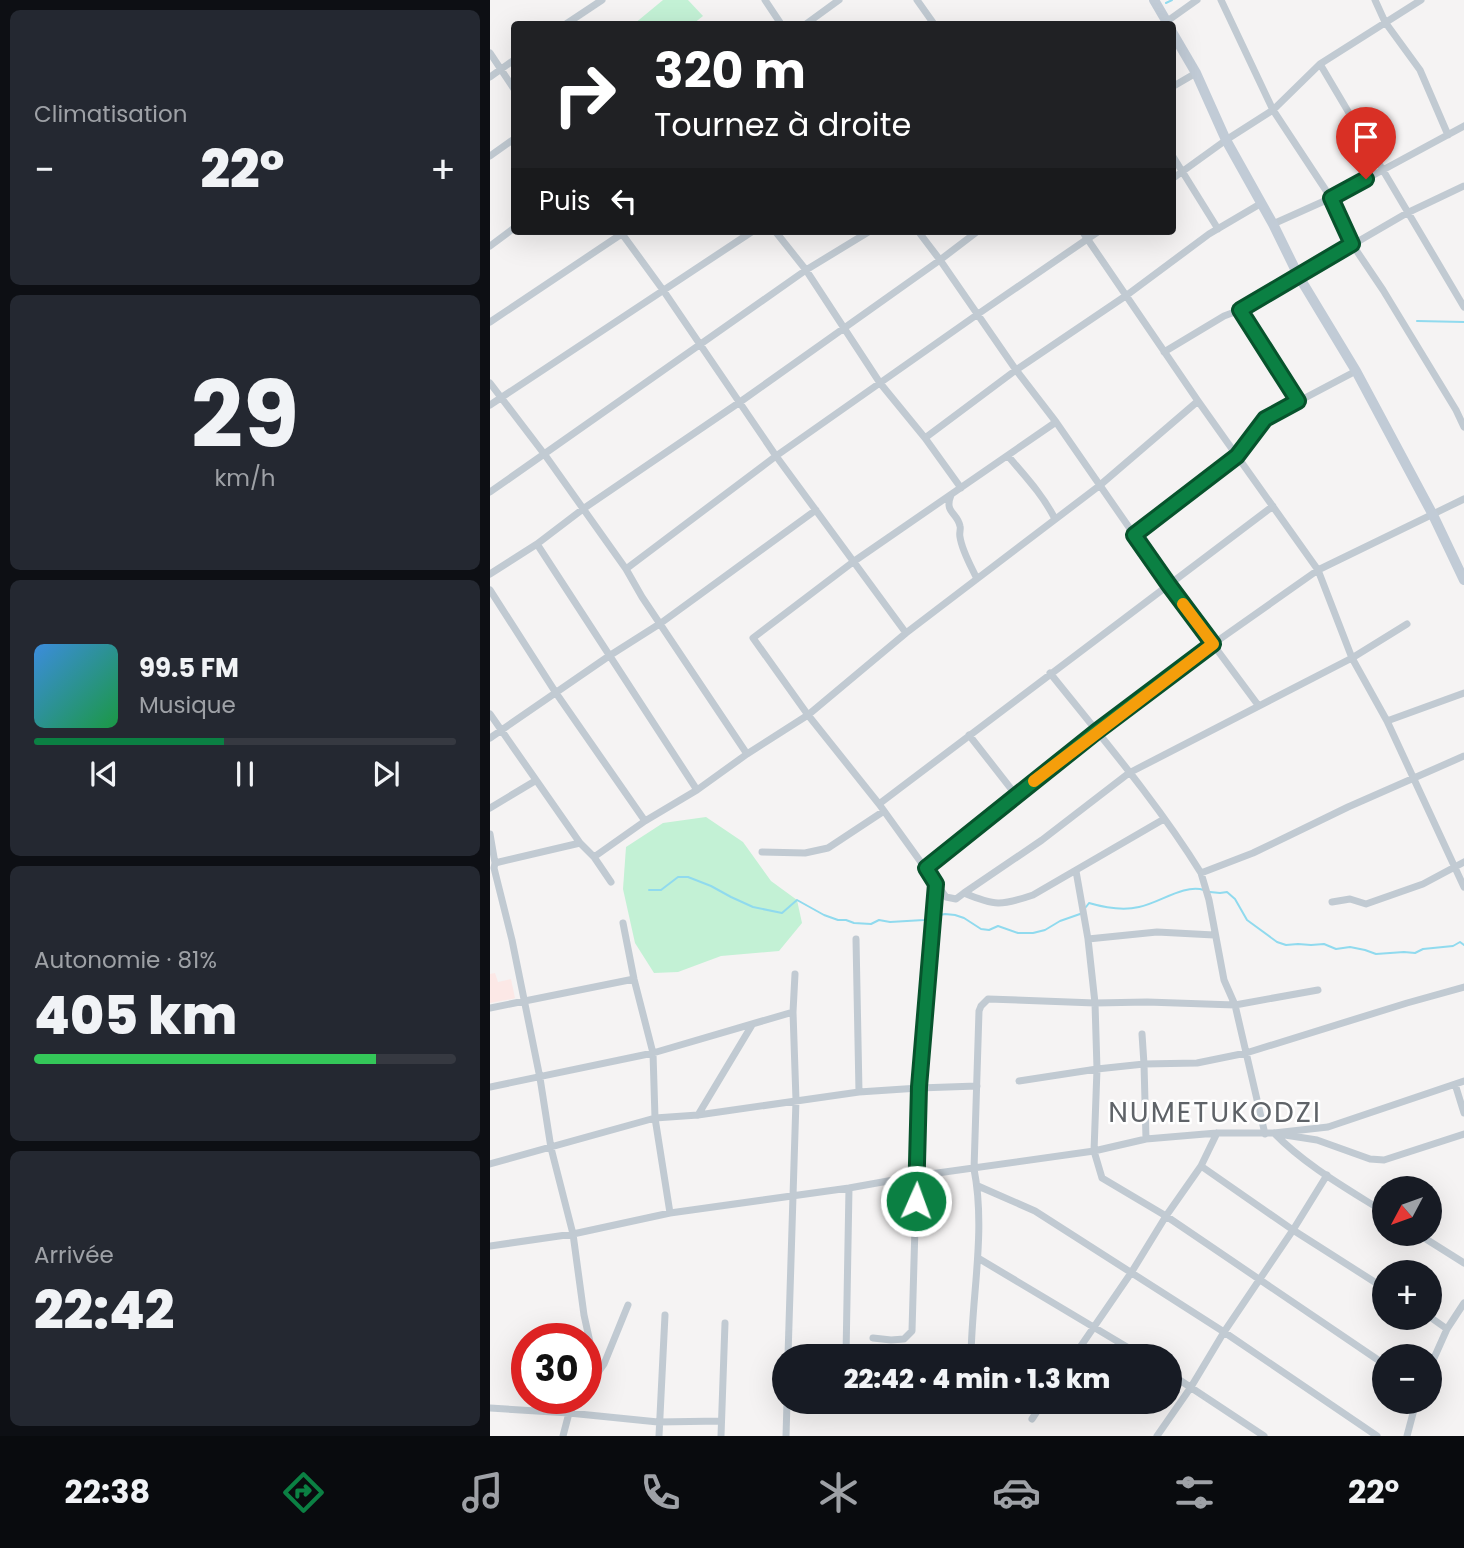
<!DOCTYPE html>
<html lang="fr">
<meta charset="utf-8">
<style>
:root{--surface:#171b24;--page:#242831;--text:#f1f3f6;--muted:#9ea1a6;--line:#363941;--accent:#0b8043}
body{margin:0;font-family:Poppins,sans-serif;background:var(--page);color:var(--text);height:100vh;display:flex;flex-direction:column;font-size:26px;white-space:nowrap}
*{box-sizing:border-box;margin:0}
p{font-size:23px;color:var(--muted)}
.icon{flex:none;width:38px;height:38px;fill:none;stroke:currentColor;stroke-width:2;stroke-linecap:round;stroke-linejoin:round}
.map{position:relative;flex:1;overflow:hidden}
.details{display:flex;flex-direction:column;gap:10px;padding:10px;background:#0d0f14;width:490px}
.details>*{flex:none}
.top-card{position:absolute;left:21px;top:21px;width:665px;height:214px;border-radius:7px;box-shadow:0 7px 28px #0002;background:#202124;color:#fff;overflow:hidden}
.needle{width:46px;rotate:229deg}
.controls{position:absolute;left:882px;top:1176px;display:grid;gap:14px}
.controls a{display:grid;place-items:center;width:70px;height:70px;border-radius:50%;background:var(--surface);box-shadow:0 7px 28px #0002;font-size:35px}
.speed{position:absolute;left:21px;top:1323px;display:flex;gap:14px;font-size:35px;font-weight:700;text-align:center}
.speed>*{display:grid;place-content:center;width:91px;height:91px;border-radius:50%;background:var(--surface);box-shadow:0 7px 28px #0002;line-height:1}
.speed .limit{border:10px solid #d22;background:#fff;color:#111}
.pin{position:absolute;display:grid;place-items:center;width:60px;height:60px;color:#fff;margin:-72px -30px;border-radius:50% 50% 50% 0;rotate:-45deg;box-shadow:0 0 7px #0007}
.pin .icon{rotate:45deg}
.me{position:absolute;width:77px;margin:-38px;rotate:2deg;stroke-linejoin:round;filter:drop-shadow(0 0 5px #0008)}
.turn{display:flex;align-items:center;gap:24px;height:147px;padding:0 28px;font-size:32px}
.turn .icon{width:91px;height:91px;stroke-width:2.5}
.turn b{display:block;font-size:49px;line-height:60px}
.then{display:flex;align-items:center;height:66px;padding:0 28px;background:#0003;gap:14px;font-size:26px}
.big{font-size:52px;font-weight:800;line-height:1.1}
.details .widget{flex:1;display:flex;flex-direction:column;justify-content:center;gap:10px;min-width:0;padding:0 24px;border-radius:10px;background:var(--page)}
.details .dial{align-items:center;gap:0}
.dial b{font-size:91px;line-height:1}
.song{display:flex;align-items:center;gap:21px}
.cover{width:84px;height:84px;border-radius:10px;background:linear-gradient(135deg,hsl(210 70% 55%),hsl(140 70% 35%))}
.played{height:7px;border-radius:4px;background:linear-gradient(90deg,var(--accent) 45%,var(--line) 45%)}
.keys{display:flex;justify-content:space-around;direction:ltr}
.heat{display:flex;justify-content:space-between;align-items:center;font-size:38px;direction:ltr}
.charge{height:10px;border-radius:5px;background:linear-gradient(90deg,#34c759 81%,var(--line) 0)}
.trip{position:absolute;left:282px;top:1344px;width:410px;height:70px;border-radius:35px;background:var(--surface);box-shadow:0 7px 28px #0002;font-weight:800;line-height:70px;text-align:center}
.menu{display:flex;height:112px;justify-content:space-around;align-items:center;background:#090b0e;color:var(--muted)}
.menu .icon{width:49px;height:49px}
.menu .current{color:var(--accent)}
.menu b{font-size:32px;color:var(--text)}
main{display:flex;flex:1;min-height:0}
.map>svg:first-child{display:block}
</style>
<main>
<section class="details">
<div class="widget"><p>Climatisation</p>
<div class="heat"><a>−</a><b class="big">22°</b><a>+</a></div>
</div>
<div class="widget dial"><b>29</b><p>km/h</p></div>
<div class="widget">
<div class="song"><i class="cover"></i><div><b>99.5 FM</b><p>Musique</p></div></div>
<div class="played"></div>
<div class="keys"><svg class="icon" aria-label="previous" viewBox="0 0 24 24"><path d="M18 5L8 12l10 7zM5 5v14"/></svg><svg class="icon" aria-label="pause" viewBox="0 0 24 24"><path d="M8 5v14M16 5v14"/></svg><svg class="icon" aria-label="next" viewBox="0 0 24 24"><path d="M6 5l10 7-10 7zM19 5v14"/></svg></div>
</div>
<div class="widget"><p>Autonomie · 81%</p><b class="big">405 km</b><div class="charge"></div></div>
<div class="widget"><p>Arrivée</p><b class="big">22:42</b></div>
</section>
<div class="map">
<svg width="974" height="1436" viewBox="0 0 974 1436">
<rect width="100%" height="100%" fill="#f5f3f3"/>
<path fill="#fce8e6" d="M 5,973 L 8,982 L 21,979 L 25,998 L 22,999 L 0,1003 L 0,974 Z"/>
<path fill="#c3f1d5" d="M 173,0 L 198,0 L 213,16 L 203,24 L 144,24 Z
M 216,817 L 253,842 L 281,881 L 307,900 L 312,923 L 289,951 L 231,956 L 188,972 L 164,973 L 145,943 L 133,889 L 136,847 L 173,823 Z"/>
<g fill="none" stroke-linecap="round" stroke-linejoin="round">
<path stroke="#90daee" stroke-width="2" d="M 676,3 L 682,0
M 927,321 L 974,322
M 159,890 L 171,890 L 188,877 L 198,877 L 221,886 L 241,897 L 263,907 L 292,913 L 307,900 L 334,915 L 348,920 L 356,920 L 364,923 L 381,924 L 389,920 L 400,922 L 434,920 L 440,918
M 720,892 L 730,893 L 737,892 L 745,899 L 757,920 L 787,942 L 796,945 L 808,944 L 821,945 L 834,944 L 846,949 L 860,947 L 875,950 L 886,954 L 914,952 L 925,953 L 933,949 L 963,946 L 970,942 L 974,945
M 596,907 L 599,903 C 616,908 632,911 649,907 C 670,903 693,884 714,890
M 445,916 L 455,914 L 465,915 L 474,918 L 491,929 L 499,930 L 508,926 L 528,933 L 543,933 L 555,930 L 570,921 L 590,914"/>
<path stroke="#c1cad2" stroke-width="7" d="M 275,0 L 291,24
M 427,0 L 444,24
M 731,0 L 783,110 L 841,198 L 862,244 L 893,290 L 966,410 L 974,427
M 885,0 L 895,22 L 930,70 L 958,135
M 676,22 L 707,0
M 76,24 L 112,0
M 316,24 L 349,0
M 0,53 L 24,89
M 830,64 L 974,307
M 0,77 L 24,60
M 682,87 L 706,73
M 682,155 L 728,229
M 0,156 L 24,139
M 682,179 L 736,140 L 783,110 L 830,64 L 931,0
M 783,224 L 841,198 L 974,126
M 285,231 L 316,270 L 390,383 L 435,438 L 471,488
M 428,231 L 450,260 L 526,370 L 566,422 L 679,585 L 768,705
M 592,231 L 708,401 L 828,570 L 862,658 L 897,721 L 974,887
M 0,246 L 24,228
M 750,310 L 808,402
M 0,322 L 133,233
M 674,352 L 734,316 L 750,310 L 917,213 L 974,186
M 0,383 L 55,455 L 136,569 L 152,597 L 257,754
M 0,405 L 263,231
M 566,422 L 363,562 L 263,638 L 318,715 L 389,804 L 456,897 L 466,899 L 474,893 C 505,906 511,906 543,895 L 674,819
M 435,438 L 526,370 L 637,295 L 719,234 L 770,204
M 518,456 C 535,476 553,495 565,519
M 0,492 L 316,270 L 380,231
M 461,495 C 454,513 467,512 470,526 C 471,529 469,533 470,537 C 472,551 481,566 487,579
M 644,535 L 747,456 L 775,419 L 866,371
M 47,544 L 207,790
M 136,569 L 286,456 L 488,314 L 609,231
M 0,574 L 47,544 L 93,509 L 250,402 L 450,260 L 488,231
M 0,590 L 66,693 L 155,821
M 416,633 L 609,486 L 708,401
M 560,673 C 612,738 667,802 711,873 L 763,853 L 858,807 L 974,756
M 0,714 L 90,843 L 104,857 L 121,882
M 897,721 L 974,693
M 479,735 L 526,795
M 0,738 L 119,656 L 171,623 L 326,510
M 389,804 L 783,506
M 0,808 L 45,781
M 0,834 L 5,863 L 4,868 L 22,940 L 50,1078 L 61,1148 L 83,1234 L 94,1315 L 107,1374 L 96,1389
M 272,852 L 315,853 L 338,848 L 394,811
M 104,857 L 155,821 L 207,790 L 257,754 L 318,715 L 416,633 L 286,456 L 173,290 L 130,231
M 5,863 L 90,843
M 436,868 L 606,732 L 723,644 L 828,570 L 974,499
M 586,871 L 598,939 L 605,1003 L 607,1069 L 604,1151 L 612,1178 L 676,1216 L 894,1364
M 711,873 L 719,900 L 734,980 L 745,1005 L 775,1134
M 474,893 L 552,840 L 639,773 L 862,658 L 917,624
M 842,902 L 860,899 L 876,904 L 933,884 L 974,862
M 133,923 L 144,979 L 163,1053 L 165,1118 L 180,1213
M 366,939 L 369,1092
M 598,939 L 667,932 L 724,935
M 0,1008 L 144,979
M 303,1012 L 305,974
M 652,1034 L 654,1064 L 656,1139
M 529,1081 L 607,1069 L 654,1064 L 707,1063 L 756,1053 L 917,1003 L 974,987
M 965,1084 L 974,1113
M 0,1087 L 163,1053 L 303,1012 L 306,1100 L 298,1356
M 208,1115 L 262,1025
M 784,1133 C 815,1165 856,1188 894,1212
M 795,1135 L 827,1140 L 880,1159 L 894,1160 L 974,1134
M 0,1164 L 165,1118 L 208,1115 L 369,1092 L 429,1088 L 487,1086
M 711,1166 L 803,1230 L 894,1288
M 488,1186 L 545,1211 L 734,1332 L 887,1436
M 928,1234 L 974,1263
M 0,1246 L 83,1234 L 180,1213 L 359,1188 L 426,1176 L 604,1151 L 656,1139 L 727,1133 L 784,1133 L 838,1127 L 974,1081
M 488,1258 L 652,1356
M 940,1317 L 957,1329
M 383,1338 L 401,1340 L 414,1339 L 422,1331 L 429,1088 L 446,885
M 356,1356 L 359,1188
M 481,1356 C 482,1294 496,1230 484,1169 L 489,1011 L 491,1006 L 498,999 L 605,1003 L 657,1002 L 745,1005 L 828,990
M 584,1356 L 641,1273 L 676,1216 L 711,1166 L 727,1133
M 940,1367 L 957,1329 L 974,1303
M 679,1373 L 774,1436
M 107,1374 L 114,1364 L 138,1305
M 355,1407 L 355,1402
M 0,1408 L 79,1413 L 168,1422 L 231,1421
M 542,1419 L 553,1402
M 73,1436 L 79,1413 L 90,1398
M 169,1436 L 175,1315
M 231,1436 L 235,1323
M 296,1436 L 297,1402
M 667,1436 L 701,1387 L 734,1332 L 803,1230 L 837,1175
M 917,1436 L 926,1402"/>
<path stroke="#c1cbd6" stroke-width="10" d="M 664,0 L 678,24
M 682,32 L 706,73 L 736,140 L 783,224 L 808,275 L 866,371 L 943,515 L 974,580"/>
</g>
<g fill="none" stroke-linecap="round" stroke-linejoin="round">
<defs>
<path id="route" d="M 426,1201 L 429,1087 L 446,884 L 436,868 L 606,732 L 723,644 L 679,585 L 644,535 L 747,456 L 775,419 L 808,401 L 750,310 L 862,244 L 841,198 L 876,179"/>
</defs>
<use href="#route" stroke="#07532c" stroke-width="18"/>
<use href="#route" stroke="#0b8043" stroke-width="12"/>
<path stroke="#f59e0b" stroke-width="12" d="M 544,781 L 723,644 L 693,604"/>
</g>
<g text-anchor="middle" dominant-baseline="central" stroke-width="5" stroke-linejoin="round" paint-order="stroke">
<g font-size="28" letter-spacing="2" fill="#5f6368" stroke="#fff">
<text x="725" y="1112">NUMETUKODZI</text>
</g>
</g>
</svg>
<div class="controls">
<a><svg class="needle" viewBox="-14 -14 28 28"><path d="M0-13l5 13h-10z" fill="#e53935"/><path d="M0 13l5-13h-10z" fill="#9ea1a6"/></svg></a>
<a>+</a>
<a>−</a>
</div>
<div class="speed"><div class="limit">30</div></div>
<div class="pin" style="left:876px;top:179px;background:#d93025"><svg class="icon" aria-label="arrive" viewBox="0 0 24 24"><path d="M6 21V4h12l-3 4 3 4H6"/></svg></div>
<svg class="me" style="left:426px;top:1201px" viewBox="-20 -20 40 40"><circle r="17" fill="#0b8043" stroke="#fff" stroke-width="3"/><path d="M0-11L8 9 0 5-8 9z" fill="#fff"/></svg>
<div class="trip">22:42 · 4 min · 1.3 km</div>
<div class="top-card">
<div class="turn"><svg class="icon" aria-label="right" viewBox="0 0 24 24"><path d="M7 20v-9h11M14 6l5 5-5 5"/></svg><div><b>320 m</b>Tournez à droite</div></div>
<div class="then">Puis<svg class="icon" aria-label="left" viewBox="0 0 24 24"><path d="M17 20v-9H6M10 6l-5 5 5 5"/></svg></div>
</div>
</div>
</main>
<nav class="menu">
<b>22:38</b>
<svg class="icon current" aria-label="directions" viewBox="0 0 24 24"><path d="M12 3l9 9-9 9-9-9zM9 14v-3h6M13 9l2 2-2 2"/></svg>
<svg class="icon" aria-label="music" viewBox="0 0 24 24"><path d="M9 18V5l10-2v13"/><circle cx="6" cy="18" r="3"/><circle cx="16" cy="16" r="3"/></svg>
<svg class="icon" aria-label="phone" viewBox="0 0 24 24"><path d="M5 4h4l2 5-3 2q2 4 5 5l2-3 5 2v4C11 20 4 13 5 4z"/></svg>
<svg class="icon" aria-label="climate" viewBox="0 0 24 24"><path d="M12 3v18M4 7l16 10M4 17L20 7"/></svg>
<svg class="icon" aria-label="car" viewBox="0 0 24 24"><path d="M5 17H2v-5l4-1 3-4h7l3 4 3 1v5h-3M9 17h6M6 11h13"/><circle cx="7" cy="17" r="2"/><circle cx="17" cy="17" r="2"/></svg>
<svg class="icon" aria-label="filters" viewBox="0 0 24 24"><path d="M4 7h16M4 17h16"/><circle cx="9" cy="7" r="2"/><circle cx="15" cy="17" r="2"/></svg>
<b>22°</b>
</nav>
